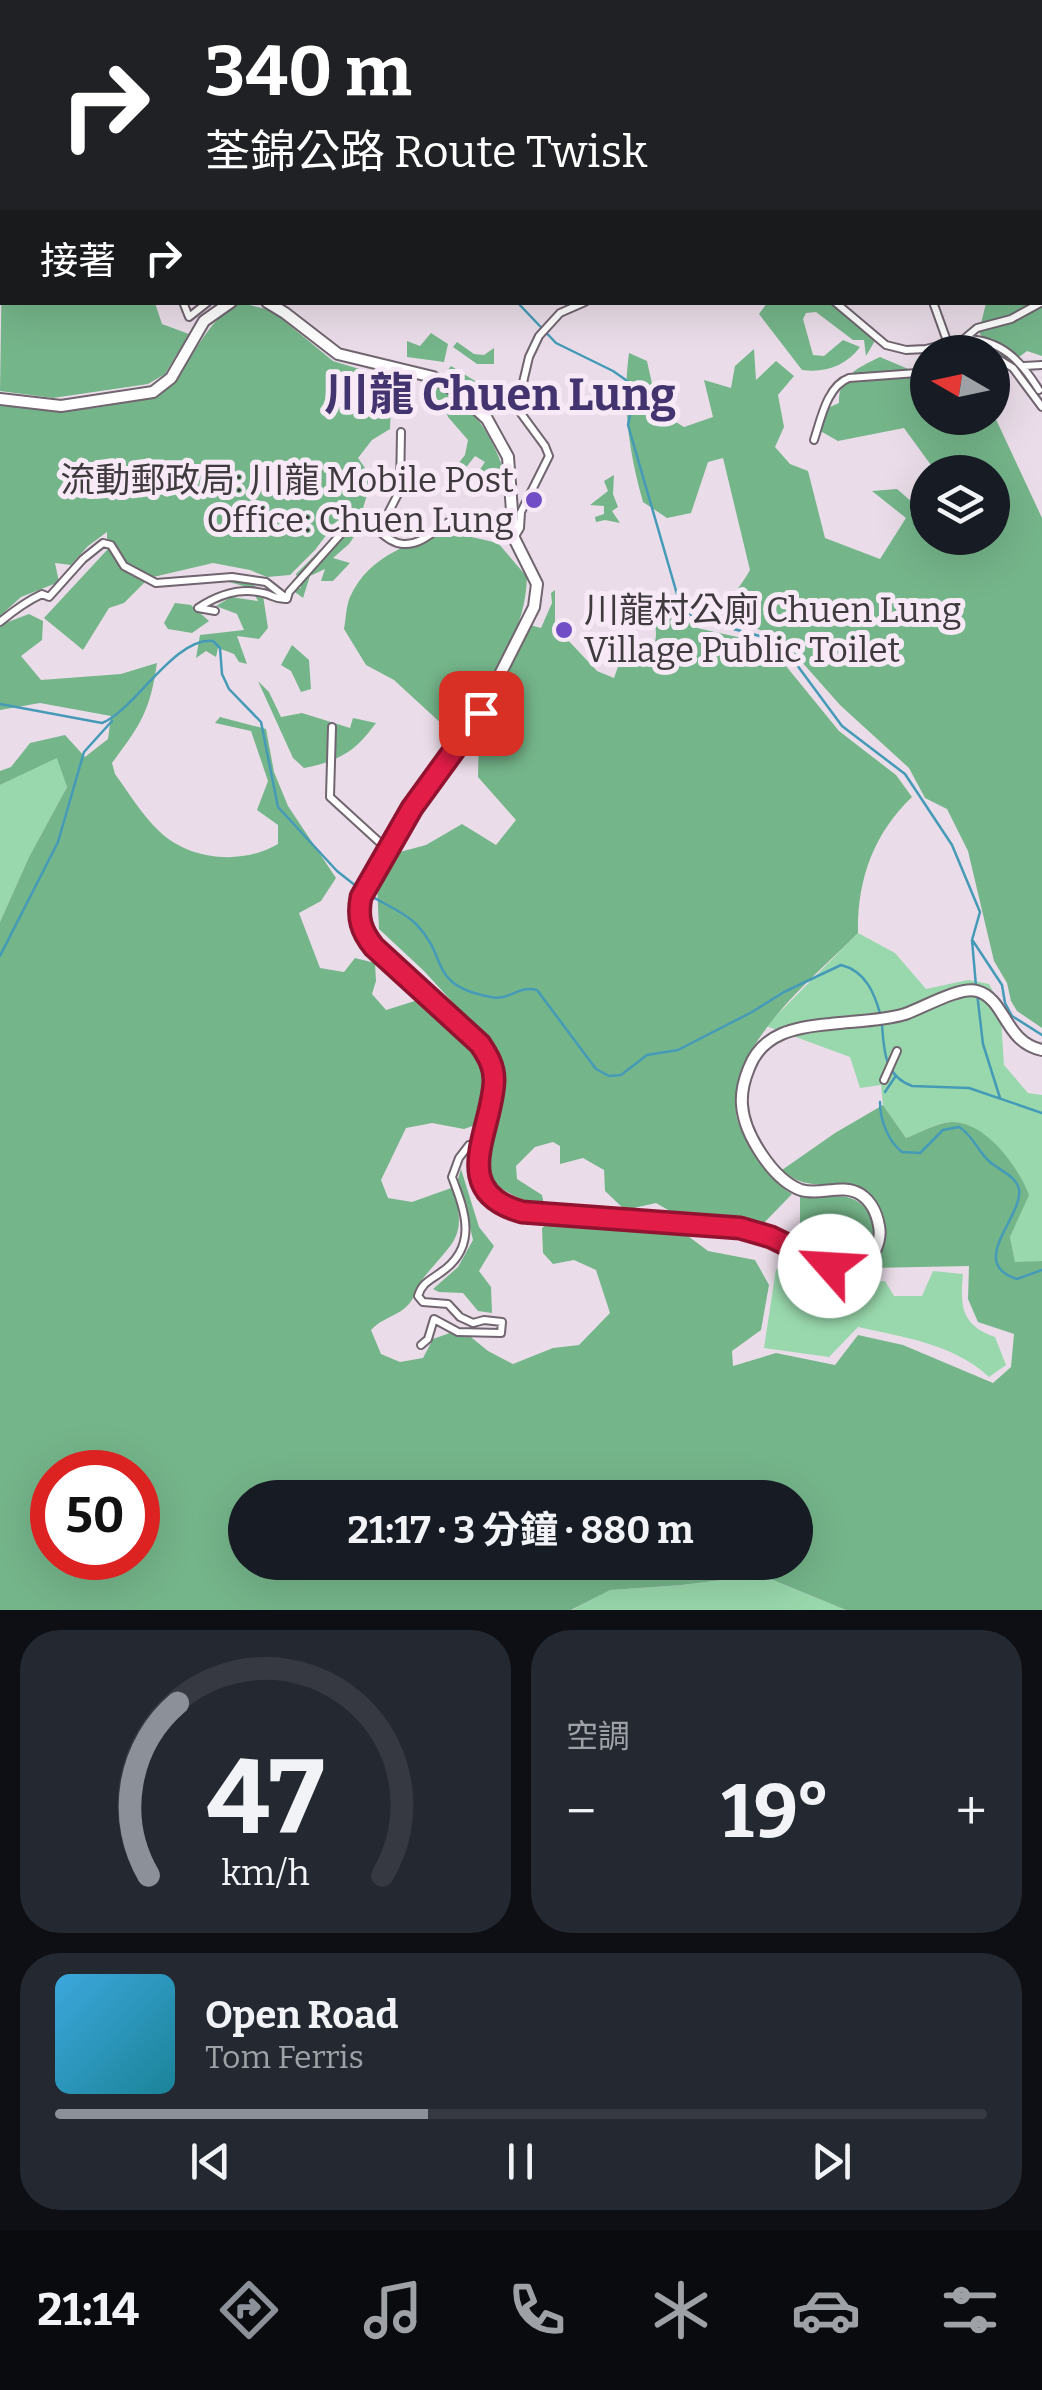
<!DOCTYPE html>
<html lang="zh-TW">
<meta charset="utf-8">
<style>
:root{--surface:#171b24;--page:#242831;--text:#f1f3f6;--muted:#9ea1a6;--line:#363941;--accent:#8c9099}
body{margin:0;font-family:Bitter,"Noto Sans TC",serif;background:var(--page);color:var(--text);height:100vh;display:flex;flex-direction:column;font-size:38px;white-space:nowrap}
*{box-sizing:border-box;margin:0}
p{font-size:32px;color:var(--muted)}
.icon{flex:none;width:55px;height:55px;fill:none;stroke:currentColor;stroke-width:2;stroke-linecap:round;stroke-linejoin:round}
.map{position:relative;height:1610px;overflow:hidden}
.drawer{display:flex;flex-direction:column;gap:20px;padding:20px;background:#0d0f14;flex:1}
.drawer>*{flex:none}
.hud{position:absolute;left:0px;top:0px;width:1042px;height:305px;box-shadow:0 10px 40px #0002;background:#202124;color:#fff;overflow:hidden}
.needle{width:65px;rotate:279deg}
.controls{position:absolute;left:910px;top:335px;display:grid;gap:20px}
.controls a{display:grid;place-items:center;width:100px;height:100px;border-radius:50%;background:var(--surface);box-shadow:0 10px 40px #0002;font-size:50px}
.speed{position:absolute;left:30px;top:1450px;display:flex;gap:20px;font-size:50px;font-weight:700;text-align:center}
.speed>*{display:grid;place-content:center;width:130px;height:130px;border-radius:50%;background:var(--surface);box-shadow:0 10px 40px #0002;line-height:1}
.speed .limit{border:15px solid #d22;background:#fff;color:#111}
.pin{position:absolute;display:grid;place-items:center;width:85px;height:85px;color:#fff;margin:-42px;border-radius:20px;box-shadow:0 5px 15px #0006}
.me{position:absolute;width:110px;margin:-55px;rotate:296deg;stroke-linejoin:round;filter:drop-shadow(0 0 8px #0008)}
.turn{display:flex;align-items:center;gap:35px;height:210px;padding:0 40px;font-size:45px}
.turn .icon{width:130px;height:130px;stroke-width:2.5}
.turn b{display:block;font-size:70px;line-height:85px}
.then{display:flex;align-items:center;height:95px;padding:0 40px;background:#0003;gap:20px;font-size:38px}
.big{font-size:75px;font-weight:700;line-height:1.1}
.drawer .tile{flex:1;display:flex;flex-direction:column;justify-content:center;gap:15px;min-width:0;padding:0 35px;border-radius:40px;background:var(--page)}
.drawer .dial{align-items:center;gap:0}
.dial svg{height:260px;overflow:visible;fill:none;stroke:var(--line);stroke-width:7;stroke-linecap:round;text-anchor:middle}
.dial text{fill:var(--text);stroke:none}
.song{display:flex;align-items:center;gap:30px}
.cover{width:120px;height:120px;border-radius:15px;background:linear-gradient(135deg,hsl(200 70% 55%),hsl(190 70% 35%))}
.played{height:10px;border-radius:5px;background:linear-gradient(90deg,var(--accent) 40%,var(--line) 40%)}
.keys{display:flex;justify-content:space-around;direction:ltr}
.heat{display:flex;justify-content:space-between;align-items:center;font-size:55px;direction:ltr}
.drawer .tiles{flex:1;display:grid;gap:20px;grid-template-columns:1fr 1fr}
.tile:last-child{grid-column:span 2}
.trip{position:absolute;left:228px;top:1480px;width:585px;height:100px;border-radius:50px;background:var(--surface);box-shadow:0 10px 40px #0002;font-weight:700;line-height:100px;text-align:center}
.menu{display:flex;height:160px;justify-content:space-around;align-items:center;background:#090b0e;color:var(--muted)}
.menu .icon{width:70px;height:70px}
.menu .on{color:var(--accent)}
.menu b{font-size:45px;color:var(--text)}
.map>svg:first-child{display:block}
</style>
<div class="map">
<svg width="1042" height="1610" viewBox="0 0 1042 1610">
<rect width="100%" height="100%" fill="#eadde9"/>
<path fill="#99d8ac" d="M 55,0 L 1042,0 L 1042,149 L 1040,2 Z
M 58,757 L 67,787 L 29,857 L 0,922 L 0,785 Z
M 858,933 L 895,953 L 926,989 L 968,980 L 989,984 L 1000,1004 L 1004,1065 L 1028,1093 L 1042,1095 L 1042,1261 L 1015,1263 L 1010,1237 L 1028,1195 C 1018,1167 982,1121 951,1122 C 937,1123 919,1133 906,1138 L 883,1105 L 881,1085 L 860,1088 L 850,1057 L 766,1026 Z
M 776,1269 L 851,1284 L 885,1281 L 894,1296 L 922,1296 L 933,1271 L 963,1274 C 960,1306 961,1325 995,1337 L 1006,1365 L 989,1377 C 954,1344 903,1337 858,1327 L 829,1357 L 764,1348 Z
M 761,1575 L 846,1610 L 572,1610 L 609,1590 L 682,1585 Z"/>
<path fill="#75b58a" fill-rule="evenodd" d="M 1042,222 L 1042,356 L 1027,351 L 1003,369 L 979,332 L 986,303 L 1040,302 Z
M 2,261 L 2,302 L 155,303 L 162,324 L 189,334 L 165,374 L 148,384 L 53,398 L 0,391 Z
M 240,303 L 271,310 L 333,361 L 392,379 L 390,429 L 372,440 L 358,458 L 372,478 L 361,515 L 337,521 L 315,550 L 290,575 L 267,577 L 250,570 L 213,563 L 149,578 L 124,603 L 109,608 L 83,650 L 44,618 L 107,550 L 107,532 L 88,546 L 71,565 L 55,563 L 59,582 L 21,597 L 0,616 L 0,404 C 18,406 36,410 53,411 C 82,411 160,402 177,378 C 196,352 210,317 240,303 Z
M 767,303 L 830,303 L 876,339 L 866,356 L 864,340 L 853,340 L 816,312 L 806,313 L 803,319 L 813,355 L 824,356 L 843,340 L 860,347 C 846,366 825,373 802,370 L 759,314 Z
M 431,333 L 448,344 L 444,362 L 407,357 L 407,341 L 420,346 Z
M 457,342 L 474,354 L 484,355 L 494,348 L 494,364 L 477,364 L 453,347 Z
M 754,349 L 756,380 L 776,361 L 794,376 L 778,395 L 784,427 L 775,447 L 790,464 L 808,471 L 825,538 L 880,559 L 906,518 L 872,491 L 897,489 L 919,508 L 927,509 L 928,538 L 992,538 L 992,472 L 936,472 L 904,428 L 838,441 L 815,428 L 823,410 L 839,403 C 838,376 859,367 880,357 L 927,377 L 928,418 L 992,418 L 993,413 L 1042,518 L 1042,1028 L 1017,1011 L 1011,1001 L 1007,983 L 994,961 L 968,851 L 947,809 L 925,798 L 909,768 L 840,705 L 778,635 L 713,617 L 698,616 L 684,604 C 720,610 732,601 750,570 L 723,458 L 708,462 L 691,513 L 667,518 L 643,502 C 629,452 622,405 629,353 L 647,361 L 658,411 L 684,427 L 713,417 L 704,380 L 731,388 L 735,366 Z
M 451,366 L 480,384 L 482,400 L 447,371 Z
M 426,380 C 469,397 490,431 505,473 L 495,483 L 475,477 L 485,462 L 475,456 L 461,474 L 446,479 L 465,455 L 468,440 L 448,417 L 443,403 L 421,391 Z
M 614,475 L 613,494 L 618,507 L 612,511 L 620,523 L 605,520 L 596,522 L 595,517 L 604,514 L 604,506 L 590,505 L 608,491 L 604,481 Z
M 362,525 L 349,544 L 333,558 L 350,563 L 333,581 L 321,581 L 325,569 L 310,576 L 303,598 L 287,586 L 301,588 L 296,574 L 333,537 Z
M 454,533 L 498,543 L 527,577 C 526,630 491,686 460,729 L 444,726 L 394,680 L 366,665 L 344,629 C 346,619 346,606 350,597 C 369,555 413,540 454,533 Z
M 244,581 L 262,589 L 268,628 L 259,639 L 237,636 L 247,664 L 239,662 L 234,654 L 218,648 L 216,657 L 206,651 L 196,658 L 200,635 L 244,630 L 237,614 L 216,606 L 231,597 L 258,601 L 251,588 L 229,582 Z
M 555,590 L 555,638 L 565,637 L 597,671 L 614,678 L 620,661 L 652,665 L 656,635 L 654,600 L 671,602 L 697,628 L 768,644 L 839,731 L 896,775 L 912,797 C 873,834 857,881 858,933 C 813,979 730,1042 736,1113 C 737,1125 746,1137 753,1147 C 764,1165 773,1183 792,1194 L 761,1226 L 746,1219 L 687,1221 L 656,1203 L 625,1210 L 605,1191 L 604,1170 L 583,1158 L 560,1164 L 560,1146 L 553,1142 L 535,1147 L 516,1166 L 517,1179 L 542,1195 L 544,1205 L 536,1208 L 493,1184 L 483,1151 L 499,1077 L 489,1042 L 424,971 L 379,929 L 377,883 L 396,853 L 426,845 L 462,824 L 496,845 L 516,820 L 478,777 L 479,733 L 530,625 L 541,628 L 552,603 L 551,593 Z
M 175,603 L 191,605 L 209,621 L 192,633 L 168,629 L 164,623 Z
M 29,614 L 43,621 L 42,640 L 21,656 L 41,680 L 121,674 L 157,663 C 150,711 141,724 112,763 L 115,774 C 129,793 142,815 159,831 C 190,861 243,865 278,844 L 278,825 L 257,810 L 268,781 L 251,731 L 215,723 L 220,717 L 266,729 L 274,772 L 288,806 L 336,878 L 321,901 L 299,913 L 320,968 L 344,972 L 355,958 L 375,963 L 376,981 L 372,994 L 386,1010 L 418,1000 C 441,1019 487,1044 488,1077 C 489,1092 482,1109 478,1124 L 464,1129 L 432,1123 L 406,1128 L 381,1180 L 388,1198 L 412,1202 L 454,1187 C 466,1239 456,1238 425,1276 C 418,1285 416,1296 409,1304 C 399,1316 381,1318 371,1330 L 381,1354 L 400,1362 L 423,1358 L 433,1339 L 461,1329 L 488,1351 L 513,1364 L 553,1348 L 579,1345 L 610,1313 L 596,1270 L 574,1260 L 553,1264 L 543,1253 L 542,1228 L 553,1220 L 647,1228 L 688,1236 L 708,1251 L 755,1260 L 769,1285 L 761,1330 L 732,1351 L 733,1366 L 776,1353 L 835,1365 L 858,1335 L 903,1345 L 993,1383 L 1011,1367 L 1014,1334 L 978,1322 L 968,1299 L 969,1266 L 869,1268 C 881,1256 888,1242 884,1225 C 872,1160 817,1204 782,1170 L 835,1133 L 883,1105 L 906,1138 C 919,1133 937,1123 951,1122 C 985,1121 1018,1166 1029,1195 L 1010,1237 L 1015,1262 L 1042,1261 L 1042,1610 L 846,1610 L 761,1575 L 682,1585 L 610,1590 L 571,1610 L 0,1610 L 0,922 L 29,857 L 67,787 L 57,758 L 0,785 L 0,771 L 11,767 L 30,743 L 65,735 L 85,757 L 108,739 L 111,716 L 40,703 L 0,710 L 0,625 ZM 52,1472 L 138,1472 L 138,1558 L 52,1558 ZM 245,1498 L 795,1498 L 795,1562 L 245,1562 Z
M 292,645 L 309,660 L 311,689 L 301,692 L 291,671 L 281,665 Z
M 258,681 L 269,692 L 281,717 L 302,713 L 350,728 L 353,718 L 376,723 C 355,752 339,761 304,768 L 293,758 Z
M 461,1169 L 479,1227 L 494,1246 L 479,1271 L 491,1287 L 492,1313 L 478,1311 L 463,1293 L 439,1292 L 433,1289 L 458,1267 L 473,1240 L 458,1179 Z
M 800,1197 C 816,1200 841,1192 855,1200 C 898,1223 860,1298 800,1238 Z"/>
<g fill="none" stroke-linecap="round" stroke-linejoin="round">
<path stroke="#459bb7" stroke-width="2.5" d="M 0,111 L 2,112
M 0,180 L 2,180
M 517,302 L 556,343 L 613,371 L 636,387 L 628,425 L 679,601 L 697,622 L 711,623 L 771,639 L 797,665 L 842,726 L 905,774 L 952,845 L 980,912 L 972,940 L 976,986
M 0,704 L 102,723 C 135,710 174,637 213,641 L 220,648 L 222,674 L 229,689 L 261,722 L 278,807 L 337,871 L 361,890
M 368,894 C 383,904 403,911 416,924 C 450,959 427,985 491,997 C 509,1001 519,985 537,990 L 596,1069 L 609,1076 L 621,1075 L 647,1055 L 678,1050 L 752,1012 L 784,992 L 841,965 C 866,971 875,994 881,1017
M 973,941 L 1002,985 L 1005,1003 L 1012,1016 L 1042,1035
M 0,956 L 58,842 L 84,752 L 112,721
M 977,993 L 983,1044 L 1000,1098
M 882,1025 C 884,1050 884,1076 912,1086 L 969,1088 L 1042,1113
M 885,1092 L 895,1077
M 880,1102 C 880,1120 888,1141 902,1152 L 920,1153 L 943,1130 L 959,1127 C 973,1135 978,1152 990,1162 C 999,1170 1016,1176 1019,1189 C 1024,1216 966,1263 1017,1279 L 1042,1270"/>
<defs>
<path id="street" d="M 183,302 L 189,317 L 208,302
M 835,302 L 886,345 L 906,350 L 926,349 L 964,339 L 977,328 L 1011,319 L 1042,302
M 933,302 L 946,338 L 946,352
M 964,339 L 973,348 L 988,352
M 966,339 C 1002,340 1021,361 1039,390
M 992,355 L 1013,368 L 1042,407
M 1024,366 L 1042,365
M 814,440 C 821,419 827,386 849,378 L 917,373 L 928,368
M 379,531 L 400,490 L 401,432
M 215,611 L 198,608 C 218,595 239,587 263,593 C 273,595 276,600 287,599 L 289,592 L 348,526 C 373,511 379,542 403,544 C 425,546 439,523 459,517 L 501,535 L 514,538 L 520,528 L 521,512 L 549,456 L 545,446 L 517,408 L 529,357 L 539,336 L 560,313 L 585,302
M 0,622 C 12,612 29,600 42,594 L 49,597 L 83,559 L 103,543 L 111,545 L 124,566 L 156,583 L 232,577 L 266,582 L 285,597
M 332,727 L 330,797 L 388,850
M 884,1080 L 897,1051
M 421,1345 L 428,1339 L 434,1319 L 458,1332 L 501,1333 L 502,1322 L 484,1320 L 473,1323 L 460,1317 L 448,1304 L 423,1302 L 418,1296 C 422,1283 429,1281 440,1273 C 478,1247 466,1214 452,1177 L 459,1158 L 469,1145 L 479,1144"/>
<path id="secondary" d="M 267,302 L 285,313 L 338,354 L 433,377 L 460,394 L 487,419 L 508,457 L 514,538 L 537,584 L 534,607 L 476,722 L 412,808 L 361,897 C 357,918 360,931 374,947 L 481,1045 C 486,1054 492,1062 493,1074 C 499,1122 438,1196 528,1213 L 741,1228 C 775,1236 848,1289 872,1255 C 878,1247 881,1236 879,1226 C 877,1214 871,1201 860,1194 C 842,1183 820,1196 801,1190 C 773,1180 744,1134 742,1105 C 741,1093 744,1080 749,1068 C 762,1033 796,1027 830,1024 C 854,1021 882,1021 905,1014 C 923,1008 960,986 977,991 C 1006,999 1004,1042 1042,1050
M 0,399 L 61,406 L 153,392 L 171,378 L 204,321 L 231,302"/>
</defs>
<use href="#street" stroke="#716570" stroke-width="10"/>
<use href="#secondary" stroke="#716570" stroke-width="14"/>
<use href="#street" stroke="#fff" stroke-width="6"/>
<use href="#secondary" stroke="#fff" stroke-width="10"/>
</g>
<g fill="none" stroke-linecap="round" stroke-linejoin="round">
<defs>
<path id="route" d="M 481,713 L 412,808 L 361,897 C 357,918 361,931 374,947 L 480,1044 C 488,1056 494,1066 494,1080 C 493,1130 446,1191 522,1212 L 740,1228 L 771,1237 L 830,1266"/>
</defs>
<use href="#route" stroke="#92132f" stroke-width="25"/>
<use href="#route" stroke="#e11d48" stroke-width="18"/>
</g>
<g fill="#714dc6" stroke="#f7eaf6" stroke-width="4">
<circle cx="534" cy="500" r="10"/>
<circle cx="564" cy="630" r="10"/>
</g>
<g text-anchor="middle" dominant-baseline="central" stroke-width="10" stroke-linejoin="round" paint-order="stroke">
<g font-size="35" fill="#3f3a3e" stroke="#f7eaf6" text-anchor="end">
<text x="514" y="480">流動郵政局: 川龍 Mobile Post<tspan x="514" dy="40">Office: Chuen Lung</tspan></text>
<text x="584" y="610" text-anchor="start">川龍村公廁 Chuen Lung<tspan x="584" dy="40">Village Public Toilet</tspan></text>
</g>
<g font-size="45" font-weight="bold" fill="#43336f" stroke="#f7eaf6">
<text x="500" y="395">川龍 Chuen Lung</text>
</g>
</g>
</svg>
<div class="controls">
<a><svg class="needle" viewBox="-14 -14 28 28"><path d="M0-13l5 13h-10z" fill="#e53935"/><path d="M0 13l5-13h-10z" fill="#9ea1a6"/></svg></a>
<a><svg class="icon" aria-label="layers" viewBox="0 0 24 24"><path d="M12 4l9 5-9 5-9-5zM3 14l9 5 9-5"/></svg></a>
</div>
<div class="speed"><div class="limit">50</div></div>
<div class="pin" style="left:481px;top:713px;background:#d93025"><svg class="icon" aria-label="arrive" viewBox="0 0 24 24"><path d="M6 21V4h12l-3 4 3 4H6"/></svg></div>
<svg class="me" style="left:830px;top:1266px" viewBox="-20 -20 40 40"><circle r="19" fill="#fff"/><path d="M0-13L10 11 0 6-10 11z" fill="#e11d48"/></svg>
<div class="trip">21:17 · 3 分鐘 · 880 m</div>
<div class="hud">
<div class="turn"><svg class="icon" aria-label="right" viewBox="0 0 24 24"><path d="M7 20v-9h11M14 6l5 5-5 5"/></svg><div><b>340 m</b>荃錦公路 Route Twisk</div></div>
<div class="then">接著<svg class="icon" aria-label="right" viewBox="0 0 24 24"><path d="M7 20v-9h11M14 6l5 5-5 5"/></svg></div>
</div>
</div>
<section class="drawer">
<div class="tiles">
<div class="tile dial"><svg viewBox="0 0 100 80">
<path d="M14 69A42 42 0 1 1 86 69"/>
<path d="M14 69A42 42 0 0 1 23 16" stroke="#8c9099"/>
<text x="50" y="56" font-size="32" font-weight="700">47</text>
<text x="50" y="72" font-size="11">km/h</text>
</svg></div>
<div class="tile"><p>空調</p>
<div class="heat"><a>−</a><b class="big">19°</b><a>+</a></div>
</div>
<div class="tile">
<div class="song"><i class="cover"></i><div><b>Open Road</b><p>Tom Ferris</p></div></div>
<div class="played"></div>
<div class="keys"><svg class="icon" aria-label="previous" viewBox="0 0 24 24"><path d="M18 5L8 12l10 7zM5 5v14"/></svg><svg class="icon" aria-label="pause" viewBox="0 0 24 24"><path d="M8 5v14M16 5v14"/></svg><svg class="icon" aria-label="next" viewBox="0 0 24 24"><path d="M6 5l10 7-10 7zM19 5v14"/></svg></div>
</div>
</div>
</section>
<nav class="menu">
<b>21:14</b>
<svg class="icon on" aria-label="directions" viewBox="0 0 24 24"><path d="M12 3l9 9-9 9-9-9zM9 14v-3h6M13 9l2 2-2 2"/></svg>
<svg class="icon" aria-label="music" viewBox="0 0 24 24"><path d="M9 18V5l10-2v13"/><circle cx="6" cy="18" r="3"/><circle cx="16" cy="16" r="3"/></svg>
<svg class="icon" aria-label="phone" viewBox="0 0 24 24"><path d="M5 4h4l2 5-3 2q2 4 5 5l2-3 5 2v4C11 20 4 13 5 4z"/></svg>
<svg class="icon" aria-label="climate" viewBox="0 0 24 24"><path d="M12 3v18M4 7l16 10M4 17L20 7"/></svg>
<svg class="icon" aria-label="car" viewBox="0 0 24 24"><path d="M5 17H2v-5l4-1 3-4h7l3 4 3 1v5h-3M9 17h6M6 11h13"/><circle cx="7" cy="17" r="2"/><circle cx="17" cy="17" r="2"/></svg>
<svg class="icon" aria-label="filters" viewBox="0 0 24 24"><path d="M4 7h16M4 17h16"/><circle cx="9" cy="7" r="2"/><circle cx="15" cy="17" r="2"/></svg>
</nav>
